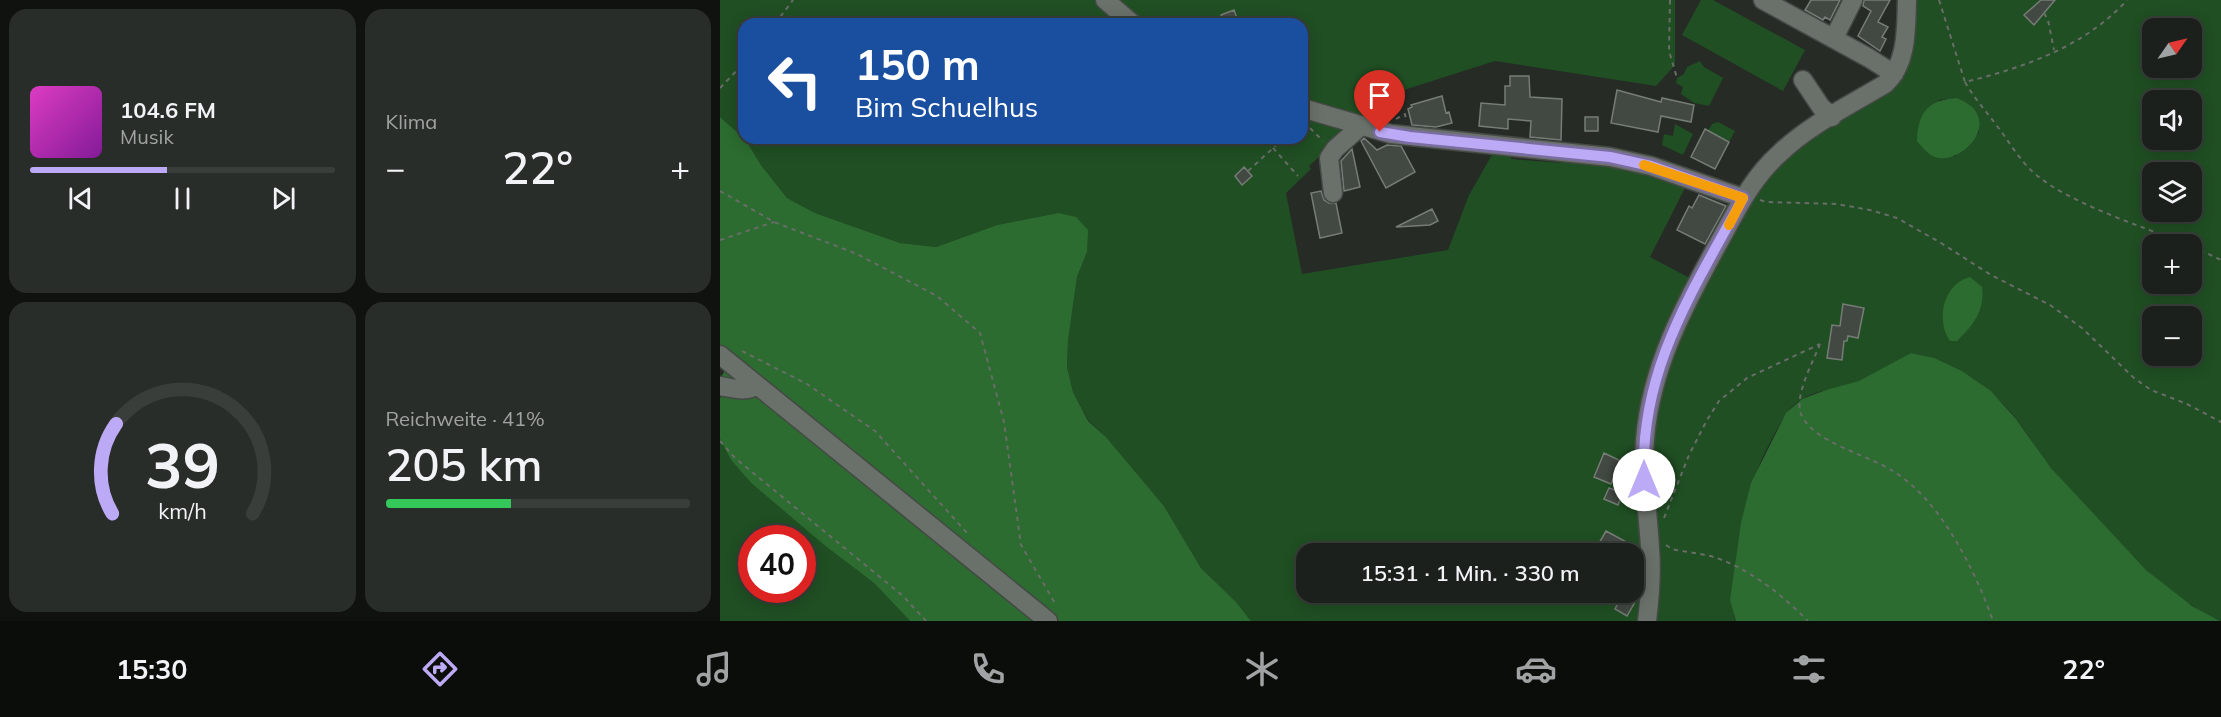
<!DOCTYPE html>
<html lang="de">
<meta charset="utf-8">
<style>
:root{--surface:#1c201c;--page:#292d29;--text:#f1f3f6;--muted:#a0a3a3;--line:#3a3e3b;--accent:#bcaaf6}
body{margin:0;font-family:Mulish,sans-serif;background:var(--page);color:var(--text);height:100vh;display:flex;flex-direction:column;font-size:22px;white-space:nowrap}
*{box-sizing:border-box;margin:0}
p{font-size:20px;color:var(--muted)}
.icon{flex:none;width:33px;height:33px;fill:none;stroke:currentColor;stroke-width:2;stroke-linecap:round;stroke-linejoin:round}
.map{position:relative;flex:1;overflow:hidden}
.sheet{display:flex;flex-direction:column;gap:9px;padding:9px;background:#0f120f;width:720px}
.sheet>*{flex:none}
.banner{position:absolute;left:18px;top:18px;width:570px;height:126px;border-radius:18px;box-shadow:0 3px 15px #0003,0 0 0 2px var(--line);background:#1a4fa0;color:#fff;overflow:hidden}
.needle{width:39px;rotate:56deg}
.tools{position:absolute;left:1422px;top:18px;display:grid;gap:12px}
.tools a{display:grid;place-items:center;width:60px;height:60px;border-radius:12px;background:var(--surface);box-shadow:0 3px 15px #0003,0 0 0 2px var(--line);font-size:30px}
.speed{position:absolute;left:18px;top:525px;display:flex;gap:12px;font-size:30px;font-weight:700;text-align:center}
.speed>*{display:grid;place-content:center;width:78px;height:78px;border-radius:50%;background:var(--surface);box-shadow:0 3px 15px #0003,0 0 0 2px var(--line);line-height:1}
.speed .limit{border:9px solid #d22;background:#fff;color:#111}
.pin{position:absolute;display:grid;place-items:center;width:51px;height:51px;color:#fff;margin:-62px -26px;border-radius:50% 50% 50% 0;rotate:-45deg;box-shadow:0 0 6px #0007}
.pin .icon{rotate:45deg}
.me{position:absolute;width:66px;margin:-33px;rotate:0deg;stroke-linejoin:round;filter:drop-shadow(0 0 4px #0008)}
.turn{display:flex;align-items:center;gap:21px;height:126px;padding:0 18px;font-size:27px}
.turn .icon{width:78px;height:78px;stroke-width:2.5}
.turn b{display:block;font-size:42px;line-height:51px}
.big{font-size:45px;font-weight:600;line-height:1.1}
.sheet .tile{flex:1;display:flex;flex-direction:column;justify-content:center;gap:9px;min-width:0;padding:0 21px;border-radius:18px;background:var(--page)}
.sheet .dial{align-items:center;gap:0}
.dial svg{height:156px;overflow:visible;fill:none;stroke:var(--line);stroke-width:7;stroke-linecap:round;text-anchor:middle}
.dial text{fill:var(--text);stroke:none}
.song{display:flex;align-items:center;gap:18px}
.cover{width:72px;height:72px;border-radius:9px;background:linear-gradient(135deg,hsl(310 70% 55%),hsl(290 70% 35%))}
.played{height:6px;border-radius:3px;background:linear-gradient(90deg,var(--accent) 45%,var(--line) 45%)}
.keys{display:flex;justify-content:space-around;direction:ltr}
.heat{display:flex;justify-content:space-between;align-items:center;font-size:33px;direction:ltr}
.charge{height:9px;border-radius:4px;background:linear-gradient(90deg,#34c759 41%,var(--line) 0)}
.sheet .tiles{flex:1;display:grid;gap:9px;grid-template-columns:repeat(2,1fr)}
.trip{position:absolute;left:576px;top:543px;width:348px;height:60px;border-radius:18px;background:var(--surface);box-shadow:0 3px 15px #0003,0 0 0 2px var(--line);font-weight:600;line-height:60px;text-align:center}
.tab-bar{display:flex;height:96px;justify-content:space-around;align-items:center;background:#0b0d0b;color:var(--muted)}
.tab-bar .icon{width:42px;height:42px}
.tab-bar .on{color:var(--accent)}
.tab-bar b{font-size:27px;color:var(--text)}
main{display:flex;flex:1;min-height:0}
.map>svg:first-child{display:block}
</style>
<main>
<section class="sheet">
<div class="tiles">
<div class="tile">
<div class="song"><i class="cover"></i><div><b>104.6 FM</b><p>Musik</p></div></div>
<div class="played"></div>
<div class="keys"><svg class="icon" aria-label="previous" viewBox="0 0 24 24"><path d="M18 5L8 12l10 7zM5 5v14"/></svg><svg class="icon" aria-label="pause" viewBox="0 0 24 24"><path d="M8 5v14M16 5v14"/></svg><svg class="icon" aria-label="next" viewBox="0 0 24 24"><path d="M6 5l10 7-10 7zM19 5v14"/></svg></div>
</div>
<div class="tile"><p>Klima</p>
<div class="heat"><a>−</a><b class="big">22°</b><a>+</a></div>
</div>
<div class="tile dial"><svg viewBox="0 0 100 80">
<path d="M14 69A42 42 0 1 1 86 69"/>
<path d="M14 69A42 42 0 0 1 16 23" stroke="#bcaaf6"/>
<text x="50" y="56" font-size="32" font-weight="700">39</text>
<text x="50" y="72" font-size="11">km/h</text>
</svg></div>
<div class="tile"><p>Reichweite · 41%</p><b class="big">205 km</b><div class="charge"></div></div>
</div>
</section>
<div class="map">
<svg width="1501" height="621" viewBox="0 0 1501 621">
<rect width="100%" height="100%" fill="#262b26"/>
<path fill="#204f23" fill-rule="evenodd" d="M 0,0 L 955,0 L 955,65 L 936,86 L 775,61 L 668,95 L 589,166 L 591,169 L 566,193 L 582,274 L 728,250 L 749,195 L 777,146 L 791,146 L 791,159 L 841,163 L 848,152 L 969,180 L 930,257 L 977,282 L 1037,176 L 1165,84 L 1187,0 L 1501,0 L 1501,621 C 1439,595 1375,520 1332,469 C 1319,453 1309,436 1297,420 C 1270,385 1234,362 1191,353 C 1175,362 1157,375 1139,382 C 1121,389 1099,389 1082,399 C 1068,407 1062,421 1054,435 C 1021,494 1015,550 1014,616 L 1016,621 L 531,621 L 516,602 L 481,568 L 444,506 L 386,437 L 368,420 L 353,392 L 347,367 L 348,341 L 357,277 L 367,252 L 338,213 L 277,225 L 216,247 L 180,243 L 95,213 L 67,198 L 41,165 L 25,139 L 0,117 ZM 24,24 L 582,24 L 582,138 L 24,138 ZM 1432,28 L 1472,28 L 1472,68 L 1432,68 ZM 1237,98 L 1250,105 L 1259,132 L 1250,145 L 1234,157 L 1219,100 ZM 1432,100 L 1472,100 L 1472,140 L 1432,140 ZM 1432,172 L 1472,172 L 1472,212 L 1432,212 ZM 1432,244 L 1472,244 L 1472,284 L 1432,284 ZM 1432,316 L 1472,316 L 1472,356 L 1432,356 ZM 586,554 L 914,554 L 914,592 L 586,592 Z
M 981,0 L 993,0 L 1085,50 L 1063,91 L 962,35 Z
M 980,61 L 984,67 L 1003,78 L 989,106 L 974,103 L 961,94 L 963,87 L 956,83 L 957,78 L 964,74 L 967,67 Z
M 998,122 L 1015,131 L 1009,142 L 988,131 L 992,124 Z
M 955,124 L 973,134 L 963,155 L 942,145 L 944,134 L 953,136 Z
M 0,439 L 11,460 L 31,483 L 104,545 L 154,583 L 190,621 L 0,621 ZM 32,538 L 82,538 L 82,590 L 32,590 Z"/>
<path fill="#2c6c30" d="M 1237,98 C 1245,102 1255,106 1258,116 C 1266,137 1239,161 1219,158 C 1210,157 1203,148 1197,141 C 1198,112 1208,100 1237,98 Z
M 0,117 L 25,139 L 41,165 L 67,198 L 95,213 L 180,243 L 216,247 L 277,225 L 338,213 L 356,217 L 368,230 L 367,252 L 357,277 L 348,341 L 347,367 L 353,392 L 368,421 L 386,437 L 444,506 L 481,568 L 516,602 L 531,621 L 328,621 L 319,613 L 313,621 L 190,621 L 154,583 L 104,545 L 31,483 L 11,460 L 0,439 L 0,398 L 6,393 L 0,379 L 9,363 L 0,355 Z
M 1250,277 L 1262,287 C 1265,310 1254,325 1237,341 L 1230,341 C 1215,320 1224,283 1250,277 Z
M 1191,353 L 1214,358 L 1242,371 L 1271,391 L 1296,419 L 1331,468 L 1426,570 L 1472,606 L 1500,621 L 1016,621 L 1010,600 L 1021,523 L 1031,483 L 1066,413 L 1082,399 L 1106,390 L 1139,381 Z"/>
<path fill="#424842" stroke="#767c76" stroke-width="1.5" d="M 1091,0 L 1120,0 L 1110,20 L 1105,17 L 1103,20 L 1085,10 Z
M 1144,0 L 1170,0 L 1158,22 L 1168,27 L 1162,37 L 1166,39 L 1160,51 L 1138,36 L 1151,11 L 1143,6 Z
M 1321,0 L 1335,0 L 1314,25 L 1304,15 Z
M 514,10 L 519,24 L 505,24 L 501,15 Z
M 790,76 L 809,76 L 810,97 L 842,99 L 841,140 L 810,137 L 811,121 L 788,119 L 788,129 L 759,126 L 761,103 L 785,105 L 785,86 L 790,86 Z
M 897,90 L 941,102 L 942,98 L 974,105 L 971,122 L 941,116 L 938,132 L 891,123 Z
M 722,96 L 726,113 L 729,112 L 732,123 L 716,127 L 692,125 L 688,109 L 692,107 L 691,105 Z
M 865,117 L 878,117 L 878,131 L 865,131 Z
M 985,129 L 1009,142 L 995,169 L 971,157 Z
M 644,138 L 657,150 L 667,145 L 681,146 L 695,172 L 666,188 L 641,141 Z
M 632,149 L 640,187 L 624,191 L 621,161 Z
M 524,167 L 532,176 L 522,185 L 515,176 Z
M 601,191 L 604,200 L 609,203 L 616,203 L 622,233 L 600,238 L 591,193 Z
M 979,195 L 1006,206 L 985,244 L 957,230 L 969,206 L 972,208 Z
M 712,209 L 718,221 L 710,225 L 676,227 Z
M 1123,304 L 1144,308 L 1138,338 L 1128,336 L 1127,341 L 1124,341 L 1122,360 L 1107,358 L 1112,325 L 1120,326 Z
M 884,453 L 901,461 L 891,484 L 874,477 Z
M 889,488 L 903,493 L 898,505 L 884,499 Z
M 886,531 L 910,544 L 904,554 L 881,554 L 875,550 Z
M 902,595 L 915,602 L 907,616 L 895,609 Z"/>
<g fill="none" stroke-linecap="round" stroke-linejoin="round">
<defs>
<path id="minor" d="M 385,0 L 413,24
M 1043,0 L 1149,58 L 1174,74
M 1114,38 L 1133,0
M 1083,80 L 1101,107 L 1112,117
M 582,108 L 671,134 L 890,157 L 931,166 L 1023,198
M 613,193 L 609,158 L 615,149 L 641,126
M 0,355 L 37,385 C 27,393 12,388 0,386
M 37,385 L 328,621
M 927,621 C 930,597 932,572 930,548 C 928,512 922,476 925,439 C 931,367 964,306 998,244 C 1016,212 1031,179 1059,154 C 1089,125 1130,105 1165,84 C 1188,63 1186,28 1187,0"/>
</defs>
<use href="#minor" stroke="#454945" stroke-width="21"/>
<path stroke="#686d68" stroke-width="2" stroke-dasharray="4.5 4.5" stroke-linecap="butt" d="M 950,0 L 949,51 L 957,78
M 1219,0 L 1245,82 C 1303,68 1366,46 1407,0
M 1324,13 L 1328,20 L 1334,50
M 55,24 L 73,0
M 1245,82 C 1254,98 1266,111 1277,126 C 1289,141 1299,160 1314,173 C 1348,203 1423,227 1467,244
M 0,88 L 24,63
M 676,119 L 685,114 L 686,120
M 590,128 L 603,141
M 553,148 L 578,176
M 528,171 L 564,138
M 0,191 L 54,222 L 137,254 L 217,296 L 260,333 L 284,422 L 301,545 L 336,605
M 1040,200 L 1046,202 L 1117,204 L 1150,210 L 1177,218 L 1221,243 L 1271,275 L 1330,305 L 1362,328 L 1414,378 L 1431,390 L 1467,404 L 1501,422
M 0,240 L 54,222
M 1472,246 L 1501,260
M 1100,344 C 1093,362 1074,396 1081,414 C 1092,442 1148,455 1173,471 C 1181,476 1191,484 1198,491 C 1231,523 1258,578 1273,621
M 22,351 L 87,384 L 155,431 L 248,534
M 0,441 L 15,458 L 183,596 L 206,621
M 944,518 L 969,455 L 987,420 L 999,401 L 1027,378 L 1100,344
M 946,545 L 952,549 C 968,553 986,553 1002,560 C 1035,573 1063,596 1088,621"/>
<use href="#minor" stroke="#6a706a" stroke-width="18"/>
</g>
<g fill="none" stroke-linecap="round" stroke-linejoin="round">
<defs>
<path id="route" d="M 660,132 L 690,137 L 890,157 L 931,166 L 1023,198 C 973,291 919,370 924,480"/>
</defs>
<use href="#route" stroke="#7a6ea0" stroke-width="15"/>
<use href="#route" stroke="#bcaaf6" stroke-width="10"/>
<path stroke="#f59e0b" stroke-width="10" d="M 924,165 L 1023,198 L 1009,225"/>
</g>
</svg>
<div class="tools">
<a><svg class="needle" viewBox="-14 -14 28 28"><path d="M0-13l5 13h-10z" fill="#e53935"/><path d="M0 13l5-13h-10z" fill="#a0a3a3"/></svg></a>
<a><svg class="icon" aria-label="sound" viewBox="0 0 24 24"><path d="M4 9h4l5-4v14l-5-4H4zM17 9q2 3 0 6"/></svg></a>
<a><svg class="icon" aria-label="layers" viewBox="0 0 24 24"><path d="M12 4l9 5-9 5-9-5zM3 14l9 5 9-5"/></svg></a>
<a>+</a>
<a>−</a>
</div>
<div class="speed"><div class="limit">40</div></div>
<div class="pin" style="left:660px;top:132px;background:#d93025"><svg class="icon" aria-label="arrive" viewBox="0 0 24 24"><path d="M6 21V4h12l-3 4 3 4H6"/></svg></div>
<svg class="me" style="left:924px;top:480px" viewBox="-20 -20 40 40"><circle r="19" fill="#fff"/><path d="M0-13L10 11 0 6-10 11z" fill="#bcaaf6"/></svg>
<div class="trip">15:31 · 1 Min. · 330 m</div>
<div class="banner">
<div class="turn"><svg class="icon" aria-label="left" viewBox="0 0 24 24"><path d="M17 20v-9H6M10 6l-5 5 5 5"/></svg><div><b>150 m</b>Bim Schuelhus</div></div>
</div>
</div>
</main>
<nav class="tab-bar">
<b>15:30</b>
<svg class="icon on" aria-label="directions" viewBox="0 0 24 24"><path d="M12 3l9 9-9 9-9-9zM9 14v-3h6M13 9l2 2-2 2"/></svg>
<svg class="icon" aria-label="music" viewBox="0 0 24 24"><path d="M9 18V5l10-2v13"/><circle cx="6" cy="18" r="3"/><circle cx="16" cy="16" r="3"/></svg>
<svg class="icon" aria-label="phone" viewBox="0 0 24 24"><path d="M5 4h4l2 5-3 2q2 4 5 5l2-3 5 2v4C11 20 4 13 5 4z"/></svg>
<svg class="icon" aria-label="climate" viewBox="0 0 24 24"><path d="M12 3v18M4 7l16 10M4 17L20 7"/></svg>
<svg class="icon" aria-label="car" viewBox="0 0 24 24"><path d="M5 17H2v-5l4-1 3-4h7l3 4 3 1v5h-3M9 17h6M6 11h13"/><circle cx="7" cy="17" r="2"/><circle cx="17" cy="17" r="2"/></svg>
<svg class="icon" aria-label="filters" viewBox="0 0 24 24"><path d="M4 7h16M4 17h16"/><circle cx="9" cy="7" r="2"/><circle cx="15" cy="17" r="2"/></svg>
<b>22°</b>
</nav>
